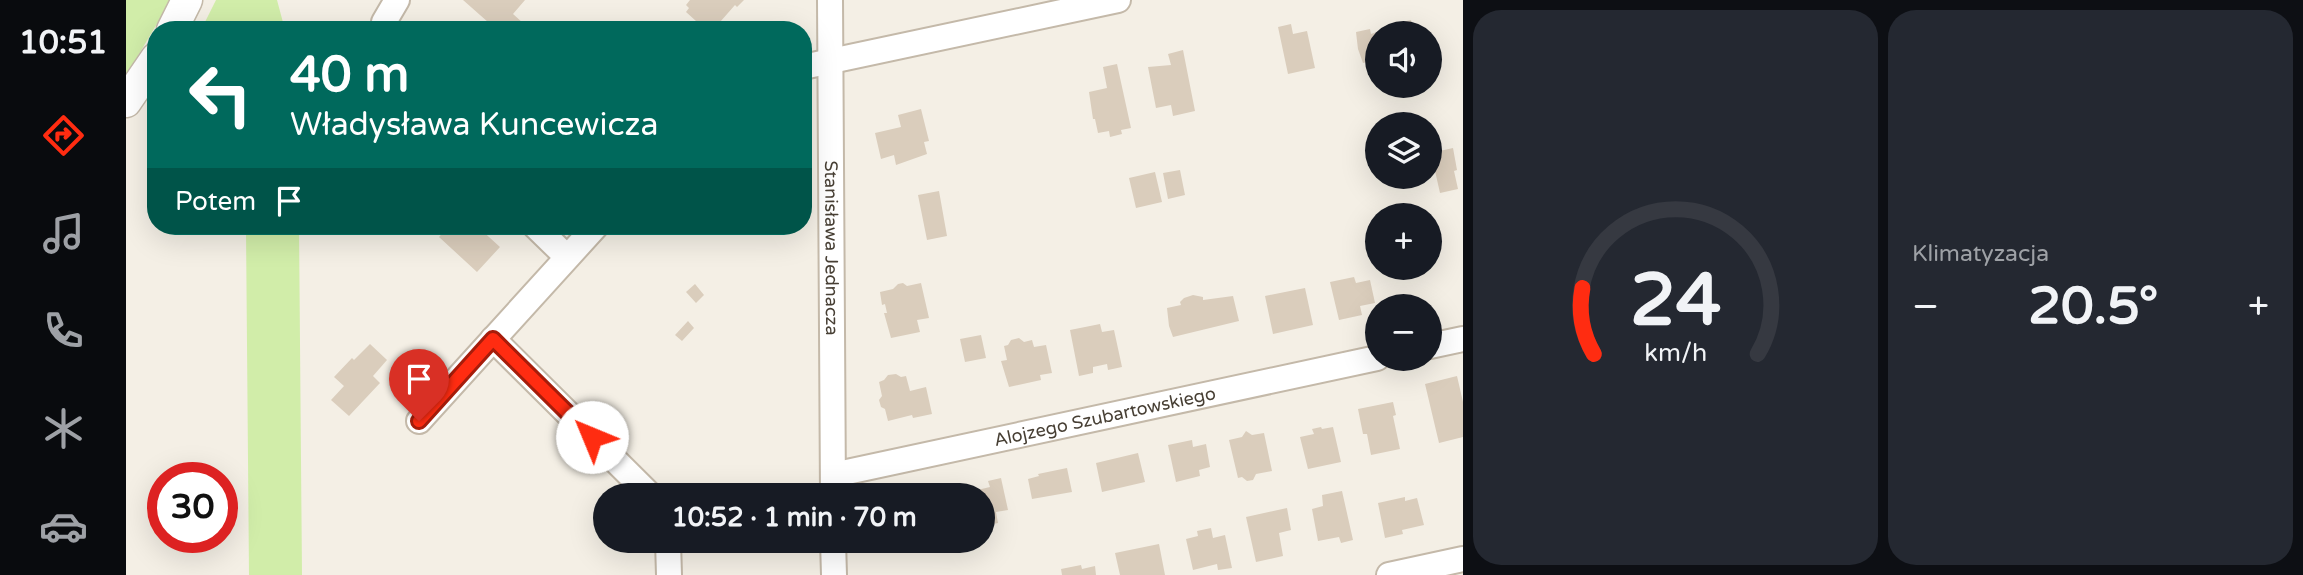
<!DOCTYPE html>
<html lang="pl">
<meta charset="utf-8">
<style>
:root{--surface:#171b24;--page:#242831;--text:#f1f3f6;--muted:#9ea1a6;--line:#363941;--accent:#ff2c11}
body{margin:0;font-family:"Varela Round",sans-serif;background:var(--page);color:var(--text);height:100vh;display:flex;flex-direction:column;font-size:26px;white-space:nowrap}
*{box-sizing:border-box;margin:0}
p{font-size:23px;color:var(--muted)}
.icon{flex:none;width:38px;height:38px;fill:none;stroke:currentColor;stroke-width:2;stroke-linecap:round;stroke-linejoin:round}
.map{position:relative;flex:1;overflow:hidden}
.details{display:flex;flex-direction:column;gap:10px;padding:10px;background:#0d0f14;width:840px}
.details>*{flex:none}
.top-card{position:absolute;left:21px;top:21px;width:665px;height:214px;border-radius:28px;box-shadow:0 7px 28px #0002;background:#00695c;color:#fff;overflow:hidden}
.controls{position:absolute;left:1239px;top:21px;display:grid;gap:14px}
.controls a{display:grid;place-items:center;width:77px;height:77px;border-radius:50%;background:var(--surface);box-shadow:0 7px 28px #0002;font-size:35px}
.speed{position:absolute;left:21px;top:462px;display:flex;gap:14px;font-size:35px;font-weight:700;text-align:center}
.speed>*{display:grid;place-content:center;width:91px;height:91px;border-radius:50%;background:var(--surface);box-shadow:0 7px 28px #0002;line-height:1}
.speed .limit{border:10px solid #d22;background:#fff;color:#111}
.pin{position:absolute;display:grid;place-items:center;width:60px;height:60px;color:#fff;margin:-72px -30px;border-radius:50% 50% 50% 0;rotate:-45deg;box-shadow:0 0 7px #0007}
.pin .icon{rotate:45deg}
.me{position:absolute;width:77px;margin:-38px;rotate:315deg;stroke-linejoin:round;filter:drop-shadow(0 0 5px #0008)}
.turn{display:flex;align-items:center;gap:24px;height:147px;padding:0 28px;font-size:32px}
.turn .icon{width:91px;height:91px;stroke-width:2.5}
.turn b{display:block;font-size:49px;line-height:60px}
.then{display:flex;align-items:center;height:66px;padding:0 28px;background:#0003;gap:14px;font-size:26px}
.big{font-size:52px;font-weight:800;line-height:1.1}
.details .tile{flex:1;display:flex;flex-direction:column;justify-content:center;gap:10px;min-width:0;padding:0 24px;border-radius:28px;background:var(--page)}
.details .dial{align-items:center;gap:0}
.dial svg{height:182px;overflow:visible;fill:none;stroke:var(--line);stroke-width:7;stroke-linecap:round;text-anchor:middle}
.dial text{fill:var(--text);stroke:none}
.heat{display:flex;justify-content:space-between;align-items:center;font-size:38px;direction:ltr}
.details .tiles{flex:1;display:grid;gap:10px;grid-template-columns:repeat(2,1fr)}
.trip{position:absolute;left:467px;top:483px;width:402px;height:70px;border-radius:35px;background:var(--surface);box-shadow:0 7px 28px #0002;font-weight:800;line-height:70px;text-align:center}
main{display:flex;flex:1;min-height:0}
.tab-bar{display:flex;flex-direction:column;width:126px;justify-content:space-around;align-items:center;background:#090b0e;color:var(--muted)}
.tab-bar .icon{width:49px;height:49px}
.tab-bar .on{color:var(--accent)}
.tab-bar b{font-size:32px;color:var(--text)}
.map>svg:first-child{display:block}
</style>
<main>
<nav class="tab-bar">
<b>10:51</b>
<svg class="icon on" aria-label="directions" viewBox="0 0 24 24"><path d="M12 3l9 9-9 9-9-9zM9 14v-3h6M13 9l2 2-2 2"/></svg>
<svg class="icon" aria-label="music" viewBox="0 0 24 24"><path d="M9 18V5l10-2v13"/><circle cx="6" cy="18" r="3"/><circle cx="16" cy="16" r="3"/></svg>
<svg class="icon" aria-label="phone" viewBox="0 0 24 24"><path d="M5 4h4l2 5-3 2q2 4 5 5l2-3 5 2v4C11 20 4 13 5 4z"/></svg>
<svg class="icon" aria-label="climate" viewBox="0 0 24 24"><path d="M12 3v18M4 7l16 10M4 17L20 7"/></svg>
<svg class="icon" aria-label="car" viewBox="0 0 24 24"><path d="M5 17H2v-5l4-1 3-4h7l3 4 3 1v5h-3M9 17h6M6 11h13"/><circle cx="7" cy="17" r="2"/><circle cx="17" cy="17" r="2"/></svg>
</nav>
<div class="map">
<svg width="1337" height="575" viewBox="0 0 1337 575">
<rect width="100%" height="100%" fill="#f4efe5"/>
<path fill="#d1eda9" d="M 0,0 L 45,0 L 0,76 Z
M 90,0 L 151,0 L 159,30 L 75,30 Z
M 87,226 L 173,226 L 176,575 L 123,575 L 120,229 Z"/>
<path fill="#dacdbc" d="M 337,0 L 399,0 L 387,14 L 397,23 L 391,30 L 371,30 Z
M 564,0 L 618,0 L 611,7 L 609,5 L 587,30 L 580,30 L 560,12 L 563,8 L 560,5 Z
M 1285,20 L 1286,25 L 1291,24 L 1293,33 L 1252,33 L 1263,30 L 1262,25 Z
M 1165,24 L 1167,34 L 1181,31 L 1189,68 L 1162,74 L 1152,27 Z
M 1244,29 L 1245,34 L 1251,32 L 1251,65 L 1249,60 L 1237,63 L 1232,49 L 1230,32 Z
M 1057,50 L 1069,111 L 1047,116 L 1045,105 L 1030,108 L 1022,67 L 1045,65 L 1042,54 Z
M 991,64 L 1005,128 L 995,130 L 996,134 L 984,137 L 983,131 L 972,133 L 969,119 L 967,119 L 963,92 L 981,88 L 977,67 Z
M 795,109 L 803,141 L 798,142 L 801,154 L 770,165 L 768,155 L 755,159 L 749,133 L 775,127 L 772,115 Z
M 1327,148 L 1331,170 L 1328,171 L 1332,189 L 1314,193 L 1305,153 Z
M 1054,170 L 1059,195 L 1042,199 L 1037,173 Z
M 1029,172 L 1036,202 L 1010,208 L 1003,178 Z
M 813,191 L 821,236 L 801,240 L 792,195 Z
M 323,226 L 352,227 L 374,247 L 351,272 L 313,237 Z
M 1228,277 L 1230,283 L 1244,280 L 1249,303 L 1234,306 L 1236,315 L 1213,320 L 1204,282 Z
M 777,283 L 781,286 L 795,283 L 803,318 L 791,320 L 794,332 L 765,338 L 758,313 L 761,313 L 759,304 L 756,305 L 754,292 L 767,289 L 772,284 Z
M 569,284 L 578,295 L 570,303 L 560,292 Z
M 1179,288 L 1187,325 L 1147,334 L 1139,296 Z
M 1067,295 L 1077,297 L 1077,300 L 1107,296 L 1113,321 L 1047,337 L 1043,326 L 1041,308 L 1055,305 L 1054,302 L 1058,298 Z
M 562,321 L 568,328 L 556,341 L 549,335 Z
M 974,324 L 976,332 L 988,330 L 996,367 L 982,370 L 981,364 L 967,367 L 967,373 L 953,376 L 944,330 Z
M 855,335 L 860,358 L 839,362 L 834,339 Z
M 893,338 L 898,342 L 906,340 L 908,347 L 920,345 L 926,373 L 914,375 L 915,380 L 883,387 L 875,361 L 881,360 L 878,346 L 882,345 L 885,340 Z
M 244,344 L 261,360 L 247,376 L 254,383 L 223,416 L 205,400 L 218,386 L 208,377 L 226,358 L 228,360 Z
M 770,374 L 775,377 L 780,376 L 784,391 L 800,387 L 806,414 L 787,418 L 786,415 L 762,421 L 759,409 L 755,407 L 753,400 L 756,396 L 753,382 L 758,380 L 762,375 Z
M 1331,376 L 1337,402 L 1337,437 L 1313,443 L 1299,384 Z
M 1267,402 L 1270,415 L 1267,416 L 1274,449 L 1245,455 L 1241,434 L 1237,434 L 1232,409 Z
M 1195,427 L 1196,429 L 1207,427 L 1215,462 L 1182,469 L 1174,437 L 1188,434 L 1186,429 Z
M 1120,431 L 1126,435 L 1138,433 L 1146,471 L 1130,474 L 1127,480 L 1121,481 L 1116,477 L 1112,478 L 1103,440 L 1116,437 Z
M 1066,440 L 1067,447 L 1080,444 L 1084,467 L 1073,470 L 1074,476 L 1050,482 L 1042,445 Z
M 1012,453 L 1019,482 L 976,492 L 970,463 Z
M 941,468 L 946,492 L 906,499 L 902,479 L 913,476 L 912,474 Z
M 875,478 L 882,510 L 870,512 L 872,523 L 858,526 L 858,495 L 840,495 L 839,493 L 864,487 L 862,481 Z
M 1216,491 L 1227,540 L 1215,543 L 1213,537 L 1192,541 L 1186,509 L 1197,506 L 1196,495 Z
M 1279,497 L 1279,501 L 1291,498 L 1298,525 L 1276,530 L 1277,534 L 1259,538 L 1252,503 Z
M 1161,508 L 1165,530 L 1153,533 L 1157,556 L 1130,562 L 1120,517 Z
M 1085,528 L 1087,538 L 1099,535 L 1106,568 L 1092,570 L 1091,564 L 1067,570 L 1060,539 L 1072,536 L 1071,531 Z
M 1033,544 L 1039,575 L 994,575 L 989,553 Z
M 955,565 L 956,569 L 969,566 L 970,575 L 936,575 L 935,569 Z"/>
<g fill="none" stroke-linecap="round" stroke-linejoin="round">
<defs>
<g id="minor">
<path id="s1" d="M 704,0 L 707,495"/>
<path d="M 257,30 L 258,22 L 271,0"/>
<path d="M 677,67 L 992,0"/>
<path d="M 409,226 L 441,257"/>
<path d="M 367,339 L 524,495"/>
<path d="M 1304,346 L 1337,339"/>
<path d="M 293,421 L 470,226"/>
<path id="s2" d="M 707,475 L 1251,358"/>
<path d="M 542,541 L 543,575"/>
<path d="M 707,541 L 708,575"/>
<path d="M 1263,575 L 1337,559"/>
</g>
<path id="tertiary" d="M 46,30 L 61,0
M 0,102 L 30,58"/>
</defs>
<use href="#minor" stroke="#c4b9a9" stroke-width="28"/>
<use href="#tertiary" stroke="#c4b9a9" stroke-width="33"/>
<use href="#minor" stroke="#fff" stroke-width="24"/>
<use href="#tertiary" stroke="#fff" stroke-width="30"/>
</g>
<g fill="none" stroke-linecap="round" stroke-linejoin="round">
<defs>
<path id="route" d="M 293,421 L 367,339 L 466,437"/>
</defs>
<use href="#route" stroke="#a61d0b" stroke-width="18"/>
<use href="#route" stroke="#ff2c11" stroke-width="12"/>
</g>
<g text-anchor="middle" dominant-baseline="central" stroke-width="6" stroke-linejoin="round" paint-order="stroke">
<g font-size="18" fill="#473f34" stroke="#fff">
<text stroke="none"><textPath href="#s1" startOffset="248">Stanisława Jednacza</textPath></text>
<text stroke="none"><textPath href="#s2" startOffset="278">Alojzego Szubartowskiego</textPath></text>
</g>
</g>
</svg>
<div class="controls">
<a><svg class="icon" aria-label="sound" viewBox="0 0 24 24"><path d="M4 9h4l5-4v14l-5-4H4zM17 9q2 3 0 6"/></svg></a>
<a><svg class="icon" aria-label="layers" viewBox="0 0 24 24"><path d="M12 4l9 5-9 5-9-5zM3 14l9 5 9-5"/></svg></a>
<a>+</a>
<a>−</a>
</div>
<div class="speed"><div class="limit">30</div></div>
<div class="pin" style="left:293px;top:421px;background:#d93025"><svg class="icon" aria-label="arrive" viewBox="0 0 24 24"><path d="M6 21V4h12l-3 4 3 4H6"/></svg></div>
<svg class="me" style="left:466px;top:437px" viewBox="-20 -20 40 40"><circle r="19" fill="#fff"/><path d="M0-13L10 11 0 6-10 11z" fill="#ff2c11"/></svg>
<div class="trip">10:52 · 1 min · 70 m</div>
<div class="top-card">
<div class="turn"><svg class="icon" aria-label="left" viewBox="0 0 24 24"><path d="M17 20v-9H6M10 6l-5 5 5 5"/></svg><div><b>40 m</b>Władysława Kuncewicza</div></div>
<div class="then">Potem<svg class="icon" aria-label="arrive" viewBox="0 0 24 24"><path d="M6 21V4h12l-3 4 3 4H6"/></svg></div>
</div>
</div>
<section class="details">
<div class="tiles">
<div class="tile dial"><svg viewBox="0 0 100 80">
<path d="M14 69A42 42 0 1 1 86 69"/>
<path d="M14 69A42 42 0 0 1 9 40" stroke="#ff2c11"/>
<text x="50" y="56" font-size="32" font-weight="700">24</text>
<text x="50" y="72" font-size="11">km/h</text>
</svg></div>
<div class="tile"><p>Klimatyzacja</p>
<div class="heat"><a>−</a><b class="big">20.5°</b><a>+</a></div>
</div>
</div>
</section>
</main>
